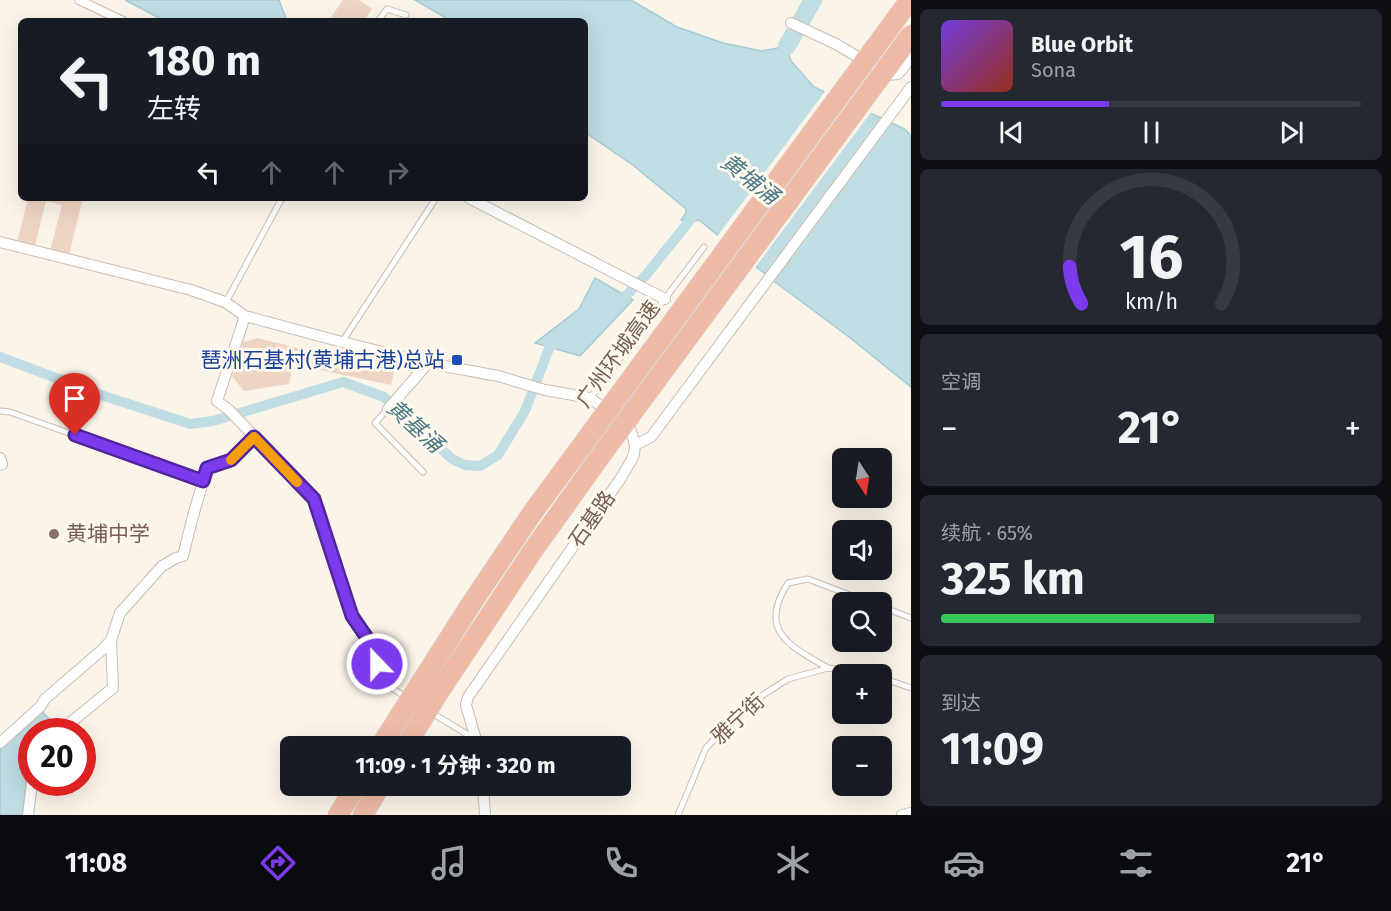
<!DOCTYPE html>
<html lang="zh">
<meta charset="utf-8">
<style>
:root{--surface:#171b24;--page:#242831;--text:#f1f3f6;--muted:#9ea1a6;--line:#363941;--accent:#7c3aed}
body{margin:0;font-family:"Fira Sans","Noto Sans SC",sans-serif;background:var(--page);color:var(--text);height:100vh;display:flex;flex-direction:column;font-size:22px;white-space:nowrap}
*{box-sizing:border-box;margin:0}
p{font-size:20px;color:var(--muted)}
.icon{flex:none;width:33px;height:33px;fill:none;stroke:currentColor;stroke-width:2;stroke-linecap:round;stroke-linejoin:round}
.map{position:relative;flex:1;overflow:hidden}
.side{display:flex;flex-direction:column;gap:9px;padding:9px;background:#0d0f14;width:480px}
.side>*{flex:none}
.hud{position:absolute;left:18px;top:18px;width:570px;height:183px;border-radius:9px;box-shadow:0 6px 24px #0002;background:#171b24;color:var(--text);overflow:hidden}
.needle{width:39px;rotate:168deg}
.buttons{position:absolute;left:832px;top:448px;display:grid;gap:12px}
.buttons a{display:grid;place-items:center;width:60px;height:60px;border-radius:9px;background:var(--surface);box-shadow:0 6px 24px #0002;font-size:30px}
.speed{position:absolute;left:18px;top:718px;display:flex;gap:12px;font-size:30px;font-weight:700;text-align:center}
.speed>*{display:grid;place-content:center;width:78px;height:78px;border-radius:50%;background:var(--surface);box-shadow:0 6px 24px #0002;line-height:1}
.speed .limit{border:9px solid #d22;background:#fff;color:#111}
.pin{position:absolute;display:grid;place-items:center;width:51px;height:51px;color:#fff;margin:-62px -26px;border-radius:50% 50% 50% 0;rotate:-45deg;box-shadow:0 0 6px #0007}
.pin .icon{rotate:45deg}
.me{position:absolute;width:66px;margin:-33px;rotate:338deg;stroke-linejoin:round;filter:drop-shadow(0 0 4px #0008)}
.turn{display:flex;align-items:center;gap:21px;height:126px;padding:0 30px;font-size:27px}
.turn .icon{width:78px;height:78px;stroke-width:2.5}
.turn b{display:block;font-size:42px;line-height:51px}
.lanes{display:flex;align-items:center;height:57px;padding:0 30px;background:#0003;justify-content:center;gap:30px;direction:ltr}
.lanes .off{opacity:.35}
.big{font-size:45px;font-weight:700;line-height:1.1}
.side .card{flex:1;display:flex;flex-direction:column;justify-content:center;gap:9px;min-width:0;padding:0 21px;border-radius:9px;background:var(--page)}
.side .dial{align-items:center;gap:0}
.dial svg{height:156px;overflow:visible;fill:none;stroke:var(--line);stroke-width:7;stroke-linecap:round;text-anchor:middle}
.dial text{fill:var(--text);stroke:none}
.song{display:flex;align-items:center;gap:18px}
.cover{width:72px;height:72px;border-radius:9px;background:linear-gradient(135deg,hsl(260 70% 55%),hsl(10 70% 35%))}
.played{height:6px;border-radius:3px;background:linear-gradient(90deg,var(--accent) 40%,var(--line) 40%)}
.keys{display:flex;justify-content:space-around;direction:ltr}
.heat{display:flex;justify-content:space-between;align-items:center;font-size:33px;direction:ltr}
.charge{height:9px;border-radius:4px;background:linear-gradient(90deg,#34c759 65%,var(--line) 0)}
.trip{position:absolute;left:280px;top:736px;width:351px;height:60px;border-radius:9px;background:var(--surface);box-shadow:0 6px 24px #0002;font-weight:700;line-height:60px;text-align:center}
.dock{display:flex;height:96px;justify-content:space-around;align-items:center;background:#090b0e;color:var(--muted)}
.dock .icon{width:42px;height:42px}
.dock .on{color:var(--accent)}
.dock b{font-size:27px;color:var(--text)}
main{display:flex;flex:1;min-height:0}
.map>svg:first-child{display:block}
</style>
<main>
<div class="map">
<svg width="911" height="815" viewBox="0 0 911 815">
<rect width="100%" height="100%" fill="#fbf4e9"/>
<path fill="#bfdde3" stroke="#a6cbd4" stroke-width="1.5" d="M 125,0 L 279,0 L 287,21 L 165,21 Z
M 415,0 L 631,0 L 677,27 L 723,43 L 762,51 L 787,46 L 791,61 L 814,87 L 905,129 L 911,136 L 911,387 L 849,337 L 775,282 L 699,220 L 695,221 L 689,225 L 681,220 L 686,213 L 686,209 L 634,166 L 585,132 L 585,21 L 451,21 Z
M 595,278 L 633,300 L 580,356 L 535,343 L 579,309 Z
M 41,711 L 59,728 L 55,732 L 32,732 L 31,764 L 27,773 L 23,815 L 0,815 L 0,746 Z"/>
<path fill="#fbf4e9" d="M 826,90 L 872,111 L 754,269 L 716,238 Z"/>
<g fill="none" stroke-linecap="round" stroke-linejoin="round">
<path stroke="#bfdde3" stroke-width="10" d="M 617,305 L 646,275 L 695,214
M 0,357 L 101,395 L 190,424 L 213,421 L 343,382 L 384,397 L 452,459 L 465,465 L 480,466 L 498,455 L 525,411 L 550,346 L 561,339"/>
<path stroke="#bfdde3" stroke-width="18" d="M 787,46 L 813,0"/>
</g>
<path fill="#eed5c3" d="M 343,0 L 359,0 L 372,9 L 364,21 L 337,21 L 331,17 Z
M 28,198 L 83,198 L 69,255 L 50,251 L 62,205 L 46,201 L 35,246 L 17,242 Z
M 258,338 L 394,372 L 391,385 L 293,364 L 289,384 L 244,391 L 232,376 L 243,342 Z"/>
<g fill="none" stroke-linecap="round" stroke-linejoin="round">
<defs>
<path id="service" d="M 378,21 L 387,9 L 406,15
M 226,302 L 282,198
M 342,342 L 436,198
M 590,398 L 704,247
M 388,409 L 375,423 L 423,472
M 0,411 L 10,412 L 203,481
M 882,607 L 911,618
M 372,645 L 382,682 L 406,697
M 828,668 C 790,646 757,631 788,583 L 808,579 L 871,603
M 882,678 L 911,688
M 432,713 L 475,739
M 678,815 L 706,748 L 747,705 L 788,679 L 828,668 L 865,673 L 872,675"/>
<path id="pedestrian" d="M 79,0 L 123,21"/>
<path id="minor" d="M 791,23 L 836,44 L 888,75 L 898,74 L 911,58
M 469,198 L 665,299
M 0,242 L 191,290 L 225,302 L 245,316 L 342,342 L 428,363 L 498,376 L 545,390 L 590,398 L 609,412
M 245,316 L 217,401 L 229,410 L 314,499 L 352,617 L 372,645
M 388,409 L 428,363
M 635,445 L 651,437 L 911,87
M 0,458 L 2,464 L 0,465
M 62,732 L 70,723 L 113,688 L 111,640
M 0,743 L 40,707 L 45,699 L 102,650 L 111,640 L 120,613 L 162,566 L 176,558 L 183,556 L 193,516 L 207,468 L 231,460 L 254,437
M 478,747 L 466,705 L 468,697 L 619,481 L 631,461 L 634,454 L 635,445 L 630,427 L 622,421
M 483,786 L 485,815
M 28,815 L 32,783
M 902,815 L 911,813"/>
<path id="motorway" d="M 338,815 L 356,786
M 363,815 L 380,786"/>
</defs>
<use href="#service" stroke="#ccbdb0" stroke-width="7"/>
<use href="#pedestrian" stroke="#ccbdb0" stroke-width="10"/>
<use href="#minor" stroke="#ccbdb0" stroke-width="12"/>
<use href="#motorway" stroke="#d8d2ce" stroke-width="21"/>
<use href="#service" stroke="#fff" stroke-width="5"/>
<use href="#pedestrian" stroke="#fff" stroke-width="8"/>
<use href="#minor" stroke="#fff" stroke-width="10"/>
<use href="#motorway" stroke="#efbba6" stroke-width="20"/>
<defs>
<path id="motorway-bridge" d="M 380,747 L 473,601 L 533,512 L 910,0
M 405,747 L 437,695 L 534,549 L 599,458 L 911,35"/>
</defs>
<use href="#motorway-bridge" stroke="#d8d2ce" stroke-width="21" stroke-linecap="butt"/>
<use href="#motorway-bridge" stroke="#efbba6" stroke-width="20"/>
</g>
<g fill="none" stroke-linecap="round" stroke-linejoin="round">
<defs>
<path id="route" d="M 75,435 L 203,481 L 207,468 L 231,460 L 254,437 L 314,499 L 352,616 L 372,645 L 377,664"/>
</defs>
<use href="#route" stroke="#51269a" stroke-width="15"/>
<use href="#route" stroke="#7c3aed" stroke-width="10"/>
<path stroke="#f59e0b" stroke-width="10" d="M 231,460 L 254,437 L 297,482"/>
</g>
<rect fill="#1a4fb4" stroke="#fef8ef" stroke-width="2" x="451" y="354" width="12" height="12" rx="3"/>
<circle fill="#8d6e63" stroke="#fef8ef" stroke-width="2" cx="54" cy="534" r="6"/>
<g text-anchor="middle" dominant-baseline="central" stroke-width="6" stroke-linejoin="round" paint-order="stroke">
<g font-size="21" fill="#735d4f" stroke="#fef8ef">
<text transform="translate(618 354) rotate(-54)">广州环城高速</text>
<text transform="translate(592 519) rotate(-55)">石基路</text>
<text transform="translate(738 719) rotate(-43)">雅宁街</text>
</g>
<g font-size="21" fill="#164399" stroke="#fef8ef" text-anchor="end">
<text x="445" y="360">琶洲石基村(黄埔古港)总站</text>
</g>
<g font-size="21" fill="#785e54" stroke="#fef8ef" text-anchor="start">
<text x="66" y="534">黄埔中学</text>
</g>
<g font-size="22" font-style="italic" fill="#4a7985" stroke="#fef8ef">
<text transform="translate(750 179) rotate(38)">黄埔涌</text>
<text transform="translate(415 426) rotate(42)">黄基涌</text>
</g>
</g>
</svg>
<div class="buttons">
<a><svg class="needle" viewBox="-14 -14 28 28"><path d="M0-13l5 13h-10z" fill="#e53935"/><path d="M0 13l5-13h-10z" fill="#9ea1a6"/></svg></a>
<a><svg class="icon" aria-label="sound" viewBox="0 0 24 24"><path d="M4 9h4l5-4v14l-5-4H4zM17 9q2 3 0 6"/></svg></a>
<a><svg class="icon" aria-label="search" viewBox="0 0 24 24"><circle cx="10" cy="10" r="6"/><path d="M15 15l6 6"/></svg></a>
<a>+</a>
<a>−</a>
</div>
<div class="speed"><div class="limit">20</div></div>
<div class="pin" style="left:75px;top:435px;background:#d93025"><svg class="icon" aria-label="arrive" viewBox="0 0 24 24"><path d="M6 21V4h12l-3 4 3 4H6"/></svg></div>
<svg class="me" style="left:377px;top:664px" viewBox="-20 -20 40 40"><circle r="17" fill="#7c3aed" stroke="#fff" stroke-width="3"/><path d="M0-11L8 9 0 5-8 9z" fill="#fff"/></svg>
<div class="trip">11:09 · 1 分钟 · 320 m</div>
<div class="hud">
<div class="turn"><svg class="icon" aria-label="left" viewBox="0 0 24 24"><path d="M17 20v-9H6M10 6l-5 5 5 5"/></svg><div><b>180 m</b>左转</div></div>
<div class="lanes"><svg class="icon" aria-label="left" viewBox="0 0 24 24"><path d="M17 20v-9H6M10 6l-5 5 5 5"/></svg><svg class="icon off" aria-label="ahead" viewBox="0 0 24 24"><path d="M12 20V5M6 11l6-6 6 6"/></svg><svg class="icon off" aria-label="ahead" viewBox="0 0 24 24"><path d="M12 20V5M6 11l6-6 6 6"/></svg><svg class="icon off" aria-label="right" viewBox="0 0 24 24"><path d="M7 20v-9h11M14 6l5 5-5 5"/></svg></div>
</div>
</div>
<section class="side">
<div class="card">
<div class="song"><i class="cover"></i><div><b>Blue Orbit</b><p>Sona</p></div></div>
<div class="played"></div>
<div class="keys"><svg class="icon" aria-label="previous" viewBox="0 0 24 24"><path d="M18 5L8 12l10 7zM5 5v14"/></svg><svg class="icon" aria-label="pause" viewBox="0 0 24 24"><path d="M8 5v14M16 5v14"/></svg><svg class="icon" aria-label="next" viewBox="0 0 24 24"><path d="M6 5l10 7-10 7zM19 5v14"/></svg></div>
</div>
<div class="card dial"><svg viewBox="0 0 100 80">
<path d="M14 69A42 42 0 1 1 86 69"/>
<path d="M14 69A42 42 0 0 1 8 50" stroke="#7c3aed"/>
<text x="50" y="56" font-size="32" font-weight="700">16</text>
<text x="50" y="72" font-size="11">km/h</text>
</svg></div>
<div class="card"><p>空调</p>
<div class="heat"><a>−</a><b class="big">21°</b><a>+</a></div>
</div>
<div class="card"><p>续航 · 65%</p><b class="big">325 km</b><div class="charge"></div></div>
<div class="card"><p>到达</p><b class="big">11:09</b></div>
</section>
</main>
<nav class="dock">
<b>11:08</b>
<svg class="icon on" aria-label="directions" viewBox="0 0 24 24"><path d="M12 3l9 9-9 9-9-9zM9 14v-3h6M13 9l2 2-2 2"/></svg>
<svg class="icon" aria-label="music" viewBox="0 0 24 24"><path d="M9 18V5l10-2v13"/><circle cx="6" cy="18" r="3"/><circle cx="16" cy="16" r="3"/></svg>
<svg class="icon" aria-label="phone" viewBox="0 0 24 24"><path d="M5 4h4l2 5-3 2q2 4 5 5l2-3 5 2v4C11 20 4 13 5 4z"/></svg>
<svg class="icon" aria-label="climate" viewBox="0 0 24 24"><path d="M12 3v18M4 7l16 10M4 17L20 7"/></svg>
<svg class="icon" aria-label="car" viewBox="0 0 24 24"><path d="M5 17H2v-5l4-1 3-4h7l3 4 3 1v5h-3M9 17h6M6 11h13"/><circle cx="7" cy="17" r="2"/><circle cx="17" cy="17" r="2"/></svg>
<svg class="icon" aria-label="filters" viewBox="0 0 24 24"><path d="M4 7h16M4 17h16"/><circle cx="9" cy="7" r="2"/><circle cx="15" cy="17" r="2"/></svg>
<b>21°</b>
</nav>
